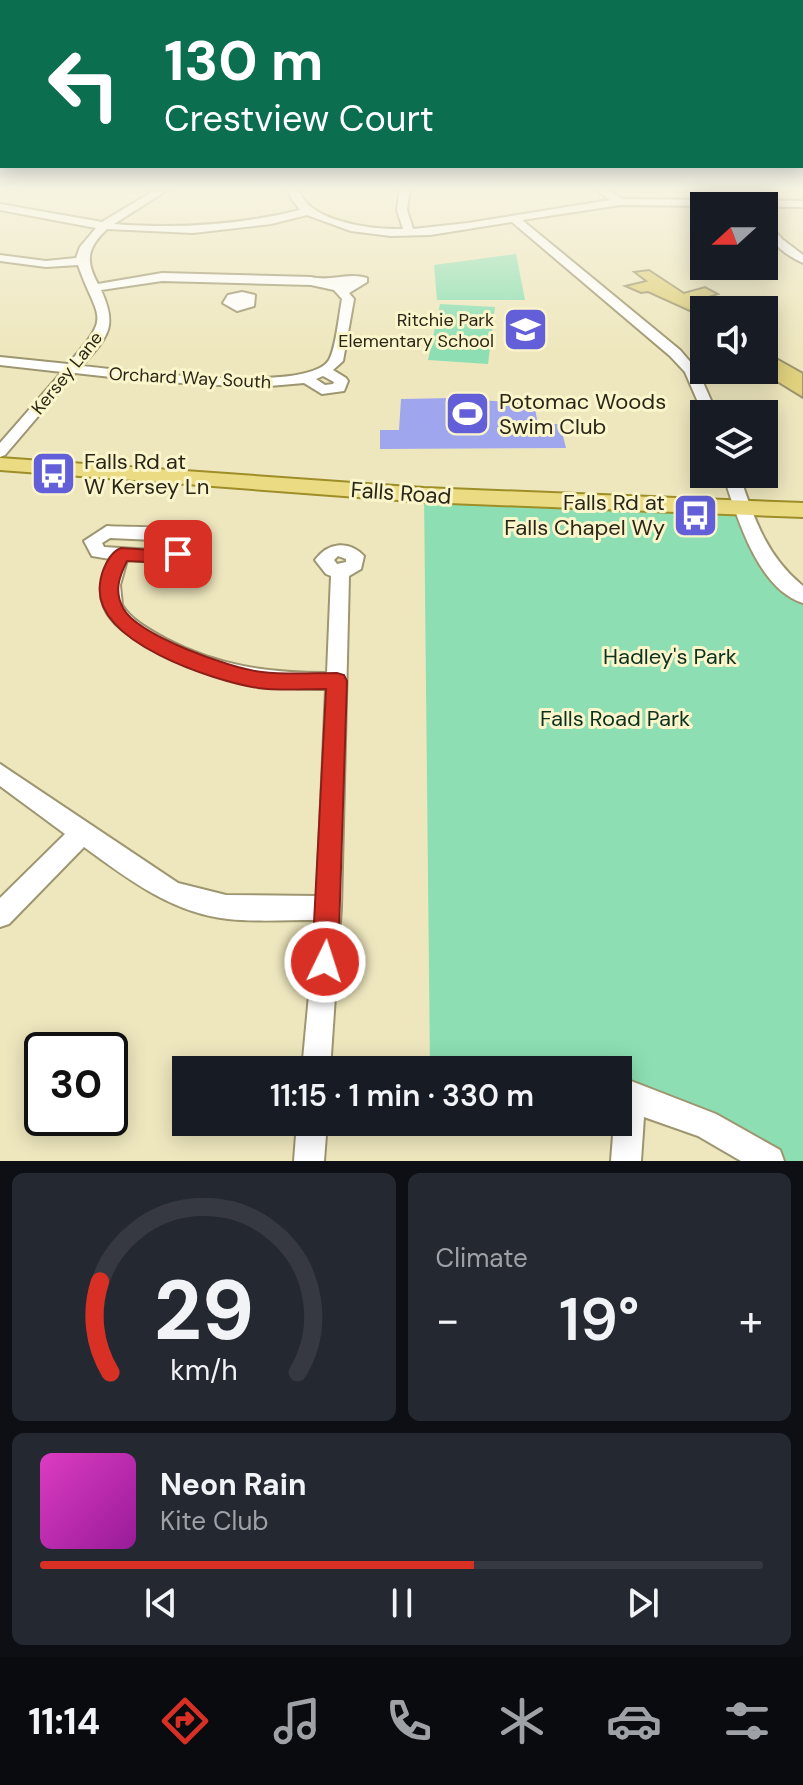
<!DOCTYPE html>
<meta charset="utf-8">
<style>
:root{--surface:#171b24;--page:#242831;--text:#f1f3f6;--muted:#9ea1a6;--line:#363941;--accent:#d93025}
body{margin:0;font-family:"DM Sans",sans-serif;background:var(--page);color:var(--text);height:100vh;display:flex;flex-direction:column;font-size:30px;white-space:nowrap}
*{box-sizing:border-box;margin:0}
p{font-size:26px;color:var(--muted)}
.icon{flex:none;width:44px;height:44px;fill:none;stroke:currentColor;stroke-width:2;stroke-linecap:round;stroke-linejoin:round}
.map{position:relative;height:1161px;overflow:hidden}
.panel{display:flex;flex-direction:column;gap:12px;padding:12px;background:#0d0f14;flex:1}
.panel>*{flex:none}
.banner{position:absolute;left:0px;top:0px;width:804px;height:168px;box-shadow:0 4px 20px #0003;background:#0b6e4f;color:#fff;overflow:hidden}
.needle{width:52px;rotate:249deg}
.fabs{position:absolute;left:690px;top:192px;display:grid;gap:16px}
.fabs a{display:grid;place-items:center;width:88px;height:88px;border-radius:0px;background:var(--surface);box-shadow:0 4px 20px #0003;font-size:40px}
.speed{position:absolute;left:24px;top:1032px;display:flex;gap:16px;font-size:40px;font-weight:700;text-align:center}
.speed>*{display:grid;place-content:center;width:104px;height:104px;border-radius:50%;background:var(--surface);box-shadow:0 4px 20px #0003;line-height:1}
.speed .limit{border:4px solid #111;border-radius:12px;background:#fff;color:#111}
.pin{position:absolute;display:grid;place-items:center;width:68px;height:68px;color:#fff;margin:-34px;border-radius:16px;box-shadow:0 4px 12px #0006}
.me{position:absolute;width:88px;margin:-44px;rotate:4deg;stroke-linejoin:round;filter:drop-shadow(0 0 6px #0008)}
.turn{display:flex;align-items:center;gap:28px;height:168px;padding:0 32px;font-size:36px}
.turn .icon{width:104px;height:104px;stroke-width:2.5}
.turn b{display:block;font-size:56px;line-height:68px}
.big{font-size:60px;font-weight:600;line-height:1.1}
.panel .widget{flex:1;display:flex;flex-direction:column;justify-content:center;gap:12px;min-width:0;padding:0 28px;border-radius:12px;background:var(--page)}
.panel .dial{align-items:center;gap:0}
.dial svg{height:208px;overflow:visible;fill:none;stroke:var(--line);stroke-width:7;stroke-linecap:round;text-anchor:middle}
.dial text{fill:var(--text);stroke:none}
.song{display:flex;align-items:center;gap:24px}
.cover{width:96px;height:96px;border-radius:12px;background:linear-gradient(135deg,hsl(310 70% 55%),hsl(300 70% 35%))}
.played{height:8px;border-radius:4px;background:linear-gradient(90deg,var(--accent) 60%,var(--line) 60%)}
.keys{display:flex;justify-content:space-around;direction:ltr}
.heat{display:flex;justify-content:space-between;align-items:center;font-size:44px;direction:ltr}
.panel .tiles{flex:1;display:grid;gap:12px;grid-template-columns:1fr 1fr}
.widget:last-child{grid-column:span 2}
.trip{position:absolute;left:172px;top:1056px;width:460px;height:80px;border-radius:0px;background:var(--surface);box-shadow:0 4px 20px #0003;font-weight:600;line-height:80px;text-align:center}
.menu{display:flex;height:128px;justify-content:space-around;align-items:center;background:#090b0e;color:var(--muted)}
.menu .icon{width:56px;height:56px}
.menu .current{color:var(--accent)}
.menu b{font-size:36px;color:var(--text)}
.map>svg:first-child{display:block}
</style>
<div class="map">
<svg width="803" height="1161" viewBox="0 0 803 1161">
<rect width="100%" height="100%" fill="#eee7be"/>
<path fill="#8ddfb3" d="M 516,254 L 525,300 L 437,300 L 434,265 Z
M 440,304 L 495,307 L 488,364 L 428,360 Z
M 424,495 L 742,510 L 803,596 L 803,1161 L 769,1161 L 618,1093 L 618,1070 L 430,1070 Z"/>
<path fill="#9fa6ee" d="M 454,398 L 534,404 L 538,424 L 560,424 L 566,448 L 380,449 L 380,430 L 399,430 L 401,399 Z"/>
<path fill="#e0d17e" stroke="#9c956e" stroke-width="2" d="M 649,270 L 684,293 L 705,287 L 718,294 L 696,301 L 707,308 L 694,313 L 648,292 L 641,293 L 625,286 L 646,281 L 634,272 Z
M 764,351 L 803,373 L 803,398 L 764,374 Z"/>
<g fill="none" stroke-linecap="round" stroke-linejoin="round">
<defs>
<path id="minor" d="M 160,187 L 172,187 L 114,224 C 178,229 239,225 300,210 L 291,198 L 288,187 L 298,187 C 305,222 373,230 403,229 L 397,210 L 400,187 L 410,187 L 407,210 L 413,229 L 468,223 L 610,200 L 592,187 L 604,187 L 622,199 L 803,201 L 803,207 L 620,205 L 522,220 L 680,350 L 698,371 L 717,414 L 704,416 L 685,372 L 670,356 L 512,222 L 430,235 L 391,236 L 351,231 L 307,215 L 271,224 L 193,233 L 107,229 C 87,248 85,260 98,284 L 162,273 L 311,277 C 332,282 346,272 367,278 L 367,282 L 349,293 L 354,299 L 343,361 L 333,370 L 346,378 L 348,381 L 344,391 L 322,394 L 304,383 L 258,387 L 147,381 L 75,373 L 5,455 L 0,457 L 0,443 L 62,372 L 0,365 L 0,357 L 68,364 C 113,313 98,322 78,265 L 46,267 L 0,261 L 0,255 L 46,261 L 76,258 L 80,247 L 96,228 L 0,210 L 0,204 L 102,222 ZM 162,281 L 311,285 L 334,290 L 342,299 C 339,314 336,348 329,360 C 308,395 123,370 82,366 C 106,337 119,329 101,290 ZM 323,376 L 334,382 L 333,384 L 325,385 L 316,379 Z
M 764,218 L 782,239 L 803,255 L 803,263 C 785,255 764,239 764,218 Z
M 242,292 L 255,295 L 254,306 L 237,311 L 223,303 L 228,295 Z
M 723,474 L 739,474 C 754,518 766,556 803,586 L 803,603 C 757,589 736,514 723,474 Z
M 107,526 C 129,528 181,523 195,541 L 188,556 L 169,563 L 127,560 L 120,585 L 122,605 C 132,621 150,630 166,639 C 218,666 268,673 327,673 L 331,576 L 326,574 L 315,560 C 328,542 349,540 364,556 L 361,569 L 349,576 L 341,908 L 330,1070 L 302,1070 L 316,920 C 287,920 256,922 228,919 C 172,913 128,879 84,847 L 9,924 L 0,927 L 0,898 L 65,834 L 0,786 L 0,764 L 178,883 L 226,895 L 317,896 L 326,689 C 260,689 201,679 144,644 C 128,635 111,624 104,607 C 97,591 104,574 110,559 L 92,556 L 84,541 ZM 110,538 L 176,541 L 177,542 L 175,548 L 168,551 L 104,547 L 102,543 ZM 338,556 L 346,559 L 346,562 L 337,564 L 334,560 Z
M 618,1079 L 631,1081 L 716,1114 L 780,1150 L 784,1161 L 741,1161 L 698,1136 L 644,1117 L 641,1161 L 611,1161 L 614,1122 L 618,1122 Z
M 297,1122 L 327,1122 L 324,1161 L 294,1161 Z"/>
<path id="major" d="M 0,458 L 424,488 L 803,503 L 803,517 L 424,502 L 0,470 Z"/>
</defs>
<use href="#minor" stroke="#9d9670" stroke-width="4"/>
<use href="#major" stroke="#9e8e28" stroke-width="4"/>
<use href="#minor" fill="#fff" fill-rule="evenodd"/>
<use href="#major" fill="#ebdc83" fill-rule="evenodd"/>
</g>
<linearGradient id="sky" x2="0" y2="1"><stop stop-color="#8baeea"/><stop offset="0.54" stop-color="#f7f4e2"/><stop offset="1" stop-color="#f7f4e2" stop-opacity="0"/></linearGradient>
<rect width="803" height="349" fill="url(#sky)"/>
<path fill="#d93025" stroke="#8d1f18" stroke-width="2" d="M 121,548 L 168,551 L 178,548 L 187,554 L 185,558 L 169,563 L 127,561 C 119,577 114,591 123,608 C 137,635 231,669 262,672 C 287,675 312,673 337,673 L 344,675 L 347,681 L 338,962 L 334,971 L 325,975 L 316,971 L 312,962 L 326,689 C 304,689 280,691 258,688 C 214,681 92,642 100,584 C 101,572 109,552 121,548 Z"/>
<defs>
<symbol id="school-square" viewBox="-11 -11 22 22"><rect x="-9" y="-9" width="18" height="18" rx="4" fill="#625fd8" stroke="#fbf5cb"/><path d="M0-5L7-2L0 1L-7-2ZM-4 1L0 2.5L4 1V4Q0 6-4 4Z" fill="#fff"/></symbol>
<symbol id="stadium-square" viewBox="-11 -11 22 22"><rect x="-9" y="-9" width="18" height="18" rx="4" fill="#625fd8" stroke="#fbf5cb"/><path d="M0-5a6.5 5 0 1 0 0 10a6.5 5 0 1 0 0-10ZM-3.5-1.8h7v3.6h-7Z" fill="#fff"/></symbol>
<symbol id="bus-square" viewBox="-11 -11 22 22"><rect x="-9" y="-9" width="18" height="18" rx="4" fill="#625fd8" stroke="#fbf5cb"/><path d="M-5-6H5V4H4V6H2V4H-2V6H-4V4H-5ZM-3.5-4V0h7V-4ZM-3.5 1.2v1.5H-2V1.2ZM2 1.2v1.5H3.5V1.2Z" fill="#fff"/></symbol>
</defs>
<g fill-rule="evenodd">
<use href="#school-square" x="500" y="304" width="51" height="51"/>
<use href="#stadium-square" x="442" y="388" width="51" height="51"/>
<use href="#bus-square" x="28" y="448" width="51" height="51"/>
<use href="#bus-square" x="670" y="490" width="51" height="51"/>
</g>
<g text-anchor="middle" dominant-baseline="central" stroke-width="6" stroke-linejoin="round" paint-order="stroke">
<g font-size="18" fill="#2a2718" stroke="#fbf5cb" text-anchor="end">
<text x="494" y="320">Ritchie Park<tspan x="494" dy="21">Elementary School</tspan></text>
</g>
<g font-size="18" fill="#2a2718" stroke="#fbf5cb">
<text transform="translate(67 373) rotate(-51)">Kersey Lane</text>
<text transform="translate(190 378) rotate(3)">Orchard Way South</text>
</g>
<g font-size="22" fill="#2a2718" stroke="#fbf5cb" text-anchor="start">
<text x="499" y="401">Potomac Woods<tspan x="499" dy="25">Swim Club</tspan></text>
<text x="84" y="461">Falls Rd at<tspan x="84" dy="25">W Kersey Ln</tspan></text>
<text x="665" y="502" text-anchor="end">Falls Rd at<tspan x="665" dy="25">Falls Chapel Wy</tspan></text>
</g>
<g font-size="22" fill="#2a2718" stroke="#fbf5cb">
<text transform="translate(401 493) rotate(4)">Falls Road</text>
</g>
<g font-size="22" fill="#0b311f" stroke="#fbf5cb">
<text x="670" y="656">Hadley's Park</text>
<text x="615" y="718">Falls Road Park</text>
</g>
</g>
</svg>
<div class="fabs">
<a><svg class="needle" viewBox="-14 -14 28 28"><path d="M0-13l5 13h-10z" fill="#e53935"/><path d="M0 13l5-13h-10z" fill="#9ea1a6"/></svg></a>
<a><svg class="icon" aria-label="sound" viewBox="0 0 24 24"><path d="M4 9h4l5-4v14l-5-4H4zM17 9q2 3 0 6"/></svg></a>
<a><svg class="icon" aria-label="layers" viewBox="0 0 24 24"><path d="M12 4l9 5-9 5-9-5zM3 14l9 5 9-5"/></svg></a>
</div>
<div class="speed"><div class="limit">30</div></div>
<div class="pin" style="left:178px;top:554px;background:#d93025"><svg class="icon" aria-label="arrive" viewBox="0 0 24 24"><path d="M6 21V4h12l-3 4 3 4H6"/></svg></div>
<svg class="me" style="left:325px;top:962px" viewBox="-20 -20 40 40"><circle r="17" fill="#d93025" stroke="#fff" stroke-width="3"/><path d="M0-11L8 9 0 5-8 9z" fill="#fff"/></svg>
<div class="trip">11:15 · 1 min · 330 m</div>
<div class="banner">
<div class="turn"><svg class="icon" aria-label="left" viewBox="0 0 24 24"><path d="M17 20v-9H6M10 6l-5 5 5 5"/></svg><div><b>130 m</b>Crestview Court</div></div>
</div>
</div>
<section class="panel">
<div class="tiles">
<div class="widget dial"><svg viewBox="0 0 100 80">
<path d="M14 69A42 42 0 1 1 86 69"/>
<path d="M14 69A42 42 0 0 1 10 34" stroke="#d93025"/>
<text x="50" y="56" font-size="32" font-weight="700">29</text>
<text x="50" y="72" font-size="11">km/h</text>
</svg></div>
<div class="widget"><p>Climate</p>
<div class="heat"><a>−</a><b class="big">19°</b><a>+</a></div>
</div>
<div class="widget">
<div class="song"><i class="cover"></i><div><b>Neon Rain</b><p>Kite Club</p></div></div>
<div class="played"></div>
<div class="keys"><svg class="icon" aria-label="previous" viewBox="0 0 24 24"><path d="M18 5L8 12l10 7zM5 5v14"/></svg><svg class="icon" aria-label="pause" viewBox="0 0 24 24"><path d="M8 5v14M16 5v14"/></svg><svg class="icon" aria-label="next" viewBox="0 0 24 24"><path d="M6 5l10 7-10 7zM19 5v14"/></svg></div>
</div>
</div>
</section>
<nav class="menu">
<b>11:14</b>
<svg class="icon current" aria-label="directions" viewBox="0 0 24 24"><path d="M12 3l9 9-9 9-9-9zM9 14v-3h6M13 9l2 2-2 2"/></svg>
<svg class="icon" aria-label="music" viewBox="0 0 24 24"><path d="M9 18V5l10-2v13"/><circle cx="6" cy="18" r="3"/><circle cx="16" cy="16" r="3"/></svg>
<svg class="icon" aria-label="phone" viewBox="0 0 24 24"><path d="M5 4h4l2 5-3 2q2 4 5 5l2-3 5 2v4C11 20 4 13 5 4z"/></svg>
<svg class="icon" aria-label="climate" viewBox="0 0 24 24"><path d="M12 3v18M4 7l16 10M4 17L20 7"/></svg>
<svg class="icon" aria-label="car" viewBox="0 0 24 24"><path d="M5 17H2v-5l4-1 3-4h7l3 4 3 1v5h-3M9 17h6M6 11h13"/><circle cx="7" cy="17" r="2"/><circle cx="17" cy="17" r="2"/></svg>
<svg class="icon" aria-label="filters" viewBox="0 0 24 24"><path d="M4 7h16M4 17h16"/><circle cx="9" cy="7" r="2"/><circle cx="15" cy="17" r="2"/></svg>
</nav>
